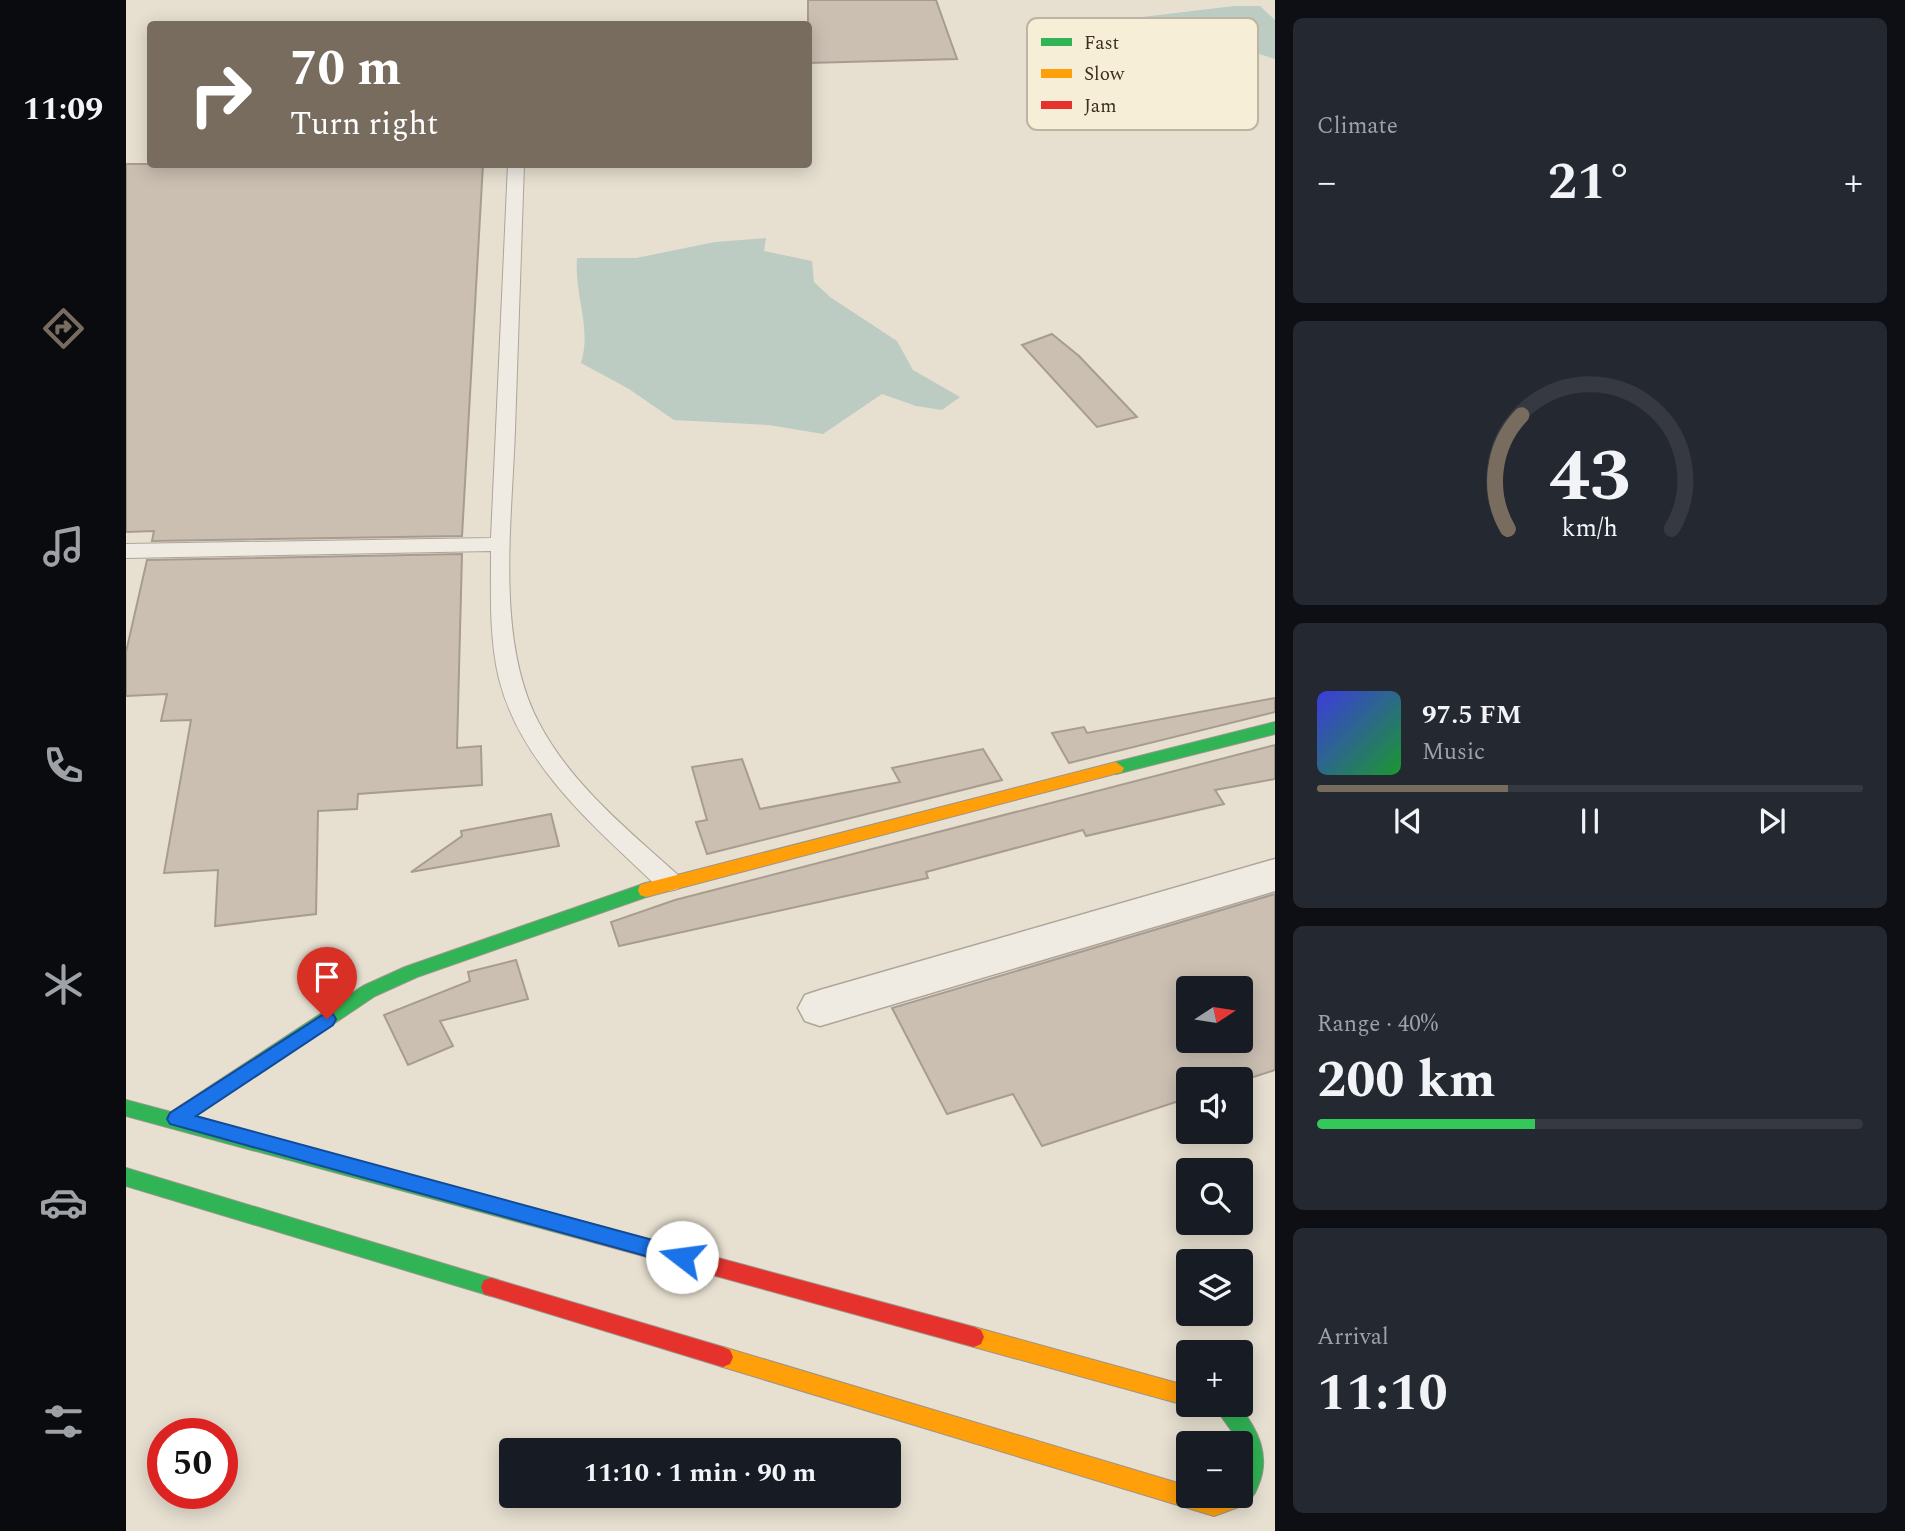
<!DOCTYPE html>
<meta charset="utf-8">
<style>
:root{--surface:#171b24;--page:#242831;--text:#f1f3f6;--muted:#9ea1a6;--line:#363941;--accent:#786c5e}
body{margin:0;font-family:Spectral,serif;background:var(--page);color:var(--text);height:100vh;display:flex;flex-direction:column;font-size:26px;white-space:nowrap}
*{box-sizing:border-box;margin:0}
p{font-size:23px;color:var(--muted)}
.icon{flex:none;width:38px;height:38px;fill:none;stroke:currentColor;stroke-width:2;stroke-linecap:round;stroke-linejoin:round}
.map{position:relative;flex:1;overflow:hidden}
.sheet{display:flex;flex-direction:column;gap:18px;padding:18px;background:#0d0f14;width:630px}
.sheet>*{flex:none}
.top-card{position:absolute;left:21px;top:21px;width:665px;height:147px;border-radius:7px;box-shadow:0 4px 18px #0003;background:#786c5e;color:#fff;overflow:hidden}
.needle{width:46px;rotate:78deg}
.tools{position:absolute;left:1050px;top:976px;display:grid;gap:14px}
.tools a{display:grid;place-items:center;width:77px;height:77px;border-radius:7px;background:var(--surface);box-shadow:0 4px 18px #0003;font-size:35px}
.speed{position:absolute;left:21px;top:1418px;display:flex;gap:14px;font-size:35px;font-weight:700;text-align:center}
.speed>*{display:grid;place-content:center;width:91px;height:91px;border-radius:50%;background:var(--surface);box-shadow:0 4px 18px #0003;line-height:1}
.speed .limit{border:10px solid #d22;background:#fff;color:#111}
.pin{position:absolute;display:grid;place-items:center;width:60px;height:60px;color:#fff;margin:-72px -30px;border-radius:50% 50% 50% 0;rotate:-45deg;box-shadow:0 0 7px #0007}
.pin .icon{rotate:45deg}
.me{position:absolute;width:77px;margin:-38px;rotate:285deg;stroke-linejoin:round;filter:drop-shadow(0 0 5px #0008)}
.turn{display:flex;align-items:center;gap:24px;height:147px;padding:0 28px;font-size:32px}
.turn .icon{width:91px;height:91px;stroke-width:2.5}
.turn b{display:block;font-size:49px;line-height:60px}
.big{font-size:52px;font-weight:700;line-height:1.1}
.sheet .tile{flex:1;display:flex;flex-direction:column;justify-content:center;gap:10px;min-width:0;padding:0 24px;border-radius:10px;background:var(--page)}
.sheet .dial{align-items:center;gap:0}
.dial svg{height:182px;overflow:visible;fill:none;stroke:var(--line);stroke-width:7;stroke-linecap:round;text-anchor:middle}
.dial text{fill:var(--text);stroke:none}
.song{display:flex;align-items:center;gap:21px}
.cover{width:84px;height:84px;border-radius:10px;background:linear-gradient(135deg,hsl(240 70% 55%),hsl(130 70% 35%))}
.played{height:7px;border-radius:4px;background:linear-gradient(90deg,var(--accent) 35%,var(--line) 35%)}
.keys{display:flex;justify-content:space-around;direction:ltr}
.heat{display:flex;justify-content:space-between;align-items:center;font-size:38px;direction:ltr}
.charge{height:10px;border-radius:5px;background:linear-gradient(90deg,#34c759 40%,var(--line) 0)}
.trip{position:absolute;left:373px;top:1438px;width:402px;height:70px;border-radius:7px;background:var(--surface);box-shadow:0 4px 18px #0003;font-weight:700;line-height:70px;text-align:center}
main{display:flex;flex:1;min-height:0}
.dock{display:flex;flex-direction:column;width:126px;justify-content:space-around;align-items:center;background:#090b0e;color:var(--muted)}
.dock .icon{width:49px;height:49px}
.dock .selected{color:var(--accent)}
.dock b{font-size:32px;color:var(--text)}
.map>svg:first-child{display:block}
</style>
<main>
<nav class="dock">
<b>11:09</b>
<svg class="icon selected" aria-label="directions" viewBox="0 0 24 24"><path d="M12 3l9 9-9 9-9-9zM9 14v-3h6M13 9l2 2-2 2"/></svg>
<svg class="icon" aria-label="music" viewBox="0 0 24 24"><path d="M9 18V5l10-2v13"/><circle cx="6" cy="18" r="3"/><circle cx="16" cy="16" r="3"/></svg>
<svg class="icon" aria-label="phone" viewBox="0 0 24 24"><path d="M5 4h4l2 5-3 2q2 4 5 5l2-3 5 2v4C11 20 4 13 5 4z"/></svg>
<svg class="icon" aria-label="climate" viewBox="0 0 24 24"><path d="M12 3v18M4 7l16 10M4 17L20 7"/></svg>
<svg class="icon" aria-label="car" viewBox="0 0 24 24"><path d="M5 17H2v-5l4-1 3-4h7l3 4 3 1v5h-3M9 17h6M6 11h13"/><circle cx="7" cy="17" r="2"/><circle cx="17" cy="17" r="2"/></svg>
<svg class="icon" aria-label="filters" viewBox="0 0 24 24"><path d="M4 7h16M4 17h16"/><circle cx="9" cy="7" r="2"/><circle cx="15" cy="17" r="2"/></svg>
</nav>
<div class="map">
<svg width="1149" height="1531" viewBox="0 0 1149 1531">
<rect width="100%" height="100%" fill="#e7e0d1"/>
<path fill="#bcccc2" d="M 1108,6 L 1134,6 L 1149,20 L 1149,59 L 1127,52 L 1042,57 L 1008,43 L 991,20 Z
M 640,238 L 638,251 L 686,261 L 688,282 L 704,297 L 771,341 L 787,370 L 834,397 L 816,410 L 790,406 L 756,394 L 697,434 L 643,425 L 548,420 L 503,389 L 455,363 C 466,328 448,295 451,258 L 510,258 L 589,242 Z"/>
<path fill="#cbbfb2" stroke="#a89c90" stroke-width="2" fill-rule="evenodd" d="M 682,0 L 810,0 L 831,59 L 682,63 Z
M 0,164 L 357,164 L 336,536 L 26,541 L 28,531 L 0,532 Z
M 926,334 L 953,356 L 1011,417 L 971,427 L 896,345 Z
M 336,554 L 331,748 L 355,746 L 356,785 L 232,794 L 231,809 L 192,811 L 190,914 L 89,926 L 92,870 L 38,873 L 65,720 L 35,721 L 41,694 L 0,696 L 0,652 L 21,560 Z
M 1149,698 L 1149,712 L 943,763 L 926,733 L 958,727 L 961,733 Z
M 1149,745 L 1149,779 L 1089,790 L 1098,804 L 960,836 L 957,830 L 800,872 L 802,878 L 493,946 L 485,922 L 549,900 Z
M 857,749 L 876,780 L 581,854 L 570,822 L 581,820 L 566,767 L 616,759 L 634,809 L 774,782 L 766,768 Z
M 425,814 L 433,846 L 285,872 L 336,836 L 335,831 Z
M 1149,894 L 1149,1070 L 1115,1081 L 1062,1080 L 1062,1098 L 916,1146 L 887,1094 L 821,1114 L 766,1008 ZM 1062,989 L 1115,989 L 1115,1041 L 1062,1041 Z
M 390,960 L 402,999 L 314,1021 L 327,1046 L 282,1065 L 258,1015 L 344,981 L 342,972 Z"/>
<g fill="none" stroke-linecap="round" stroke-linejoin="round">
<defs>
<path id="lane" d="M 382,164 L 398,164 C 395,253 392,341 389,430 C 386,521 369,640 413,723 C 445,784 502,830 552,875 L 555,882 L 552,889 L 543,891 L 534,889 C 472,830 395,766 373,679 C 363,637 365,593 365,551 L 0,558 L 0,544 L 365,538 Z"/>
<path id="street" d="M 1149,859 L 1149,891 L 694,1026 L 679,1021 L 672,1008 L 679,995 L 694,990 Z"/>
<path id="fast" d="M 1149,722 L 1149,734 L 990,774 L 982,768 L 990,762 Z
M 520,883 L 526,885 L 528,890 L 526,895 L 291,977 L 249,996 L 67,1118 L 470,1225 L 477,1228 L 480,1234 L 477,1240 L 470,1243 L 0,1116 L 0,1100 L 45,1112 L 237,986 L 279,967 Z
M 0,1168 L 365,1278 L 372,1280 L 375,1287 L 372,1294 L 365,1296 L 0,1186 Z
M 1087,1405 L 1112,1405 C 1132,1429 1145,1456 1132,1486 C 1129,1495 1124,1502 1115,1506 L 1107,1503 L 1105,1496 L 1115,1496 L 1117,1459 L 1115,1444 Z"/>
<path id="slow" d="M 990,762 L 998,768 L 996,772 L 520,897 L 514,895 L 512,890 L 514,885 L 520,883 Z
M 848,1327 L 1062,1386 L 1062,1405 L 1065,1405 L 1062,1406 L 848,1347 L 841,1344 L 838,1337 L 841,1330 Z
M 597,1347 L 1062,1486 L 1062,1496 L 1115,1496 L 1115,1486 L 1121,1488 L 1124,1496 L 1121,1504 L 1088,1516 L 597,1367 L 590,1364 L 587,1357 L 590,1350 Z"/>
<path id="jam" d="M 470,1225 L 848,1327 L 855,1330 L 858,1337 L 855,1344 L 848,1347 L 470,1243 L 463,1240 L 460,1234 L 463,1228 Z
M 365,1278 L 597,1347 L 604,1350 L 607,1357 L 604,1364 L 597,1367 L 365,1296 L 358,1294 L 355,1287 L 358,1280 Z"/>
</defs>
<use href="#lane" stroke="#ada599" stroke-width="2"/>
<use href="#street" stroke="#ada599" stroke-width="3"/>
<use href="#fast" stroke="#9c958a" stroke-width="2"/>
<use href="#slow" stroke="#9c958a" stroke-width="2"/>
<use href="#jam" stroke="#9c958a" stroke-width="2"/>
<use href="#lane" fill="#efebe3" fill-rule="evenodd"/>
<use href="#street" fill="#efebe3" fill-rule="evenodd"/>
<use href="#fast" fill="#30b455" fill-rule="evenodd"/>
<use href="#slow" fill="#ff9f0a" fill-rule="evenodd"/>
<use href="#jam" fill="#e5322d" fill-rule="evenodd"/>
</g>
<path fill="#1a73e8" stroke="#114b97" stroke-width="2" d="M 201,1012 L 207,1014 L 210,1019 L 207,1025 L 70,1116 L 556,1248 L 563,1250 L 566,1257 L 563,1264 L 556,1266 L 44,1124 L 41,1119 L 44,1113 Z"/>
<rect x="901" y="18" width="231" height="112" rx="10" fill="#f7eed8" stroke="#bfb4a1" stroke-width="2"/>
<rect x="915" y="38" width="31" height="8" fill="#30b455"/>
<rect x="915" y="69" width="31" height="9" fill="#ff9f0a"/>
<rect x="915" y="101" width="31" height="8" fill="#e5322d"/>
<g font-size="19" fill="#3d2e20">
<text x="958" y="49">Fast</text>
<text x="958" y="80">Slow</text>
<text x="958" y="112">Jam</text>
</g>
</svg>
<div class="tools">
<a><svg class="needle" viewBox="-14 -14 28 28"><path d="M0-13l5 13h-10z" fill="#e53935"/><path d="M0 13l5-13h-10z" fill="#9ea1a6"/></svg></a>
<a><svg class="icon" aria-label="sound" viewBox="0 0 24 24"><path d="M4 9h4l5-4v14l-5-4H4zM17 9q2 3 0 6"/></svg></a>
<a><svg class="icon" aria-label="search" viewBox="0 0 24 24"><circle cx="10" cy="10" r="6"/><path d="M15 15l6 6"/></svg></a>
<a><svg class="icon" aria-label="layers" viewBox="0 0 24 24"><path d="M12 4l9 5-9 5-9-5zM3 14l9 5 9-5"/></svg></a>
<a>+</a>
<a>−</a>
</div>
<div class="speed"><div class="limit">50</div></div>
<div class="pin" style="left:201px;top:1019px;background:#d93025"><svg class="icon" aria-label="arrive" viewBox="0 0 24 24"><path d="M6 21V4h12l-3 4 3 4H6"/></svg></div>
<svg class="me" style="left:556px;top:1257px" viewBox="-20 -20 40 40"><circle r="19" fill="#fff"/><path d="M0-13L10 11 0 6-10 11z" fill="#1a73e8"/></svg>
<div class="trip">11:10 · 1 min · 90 m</div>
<div class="top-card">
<div class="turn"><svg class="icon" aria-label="right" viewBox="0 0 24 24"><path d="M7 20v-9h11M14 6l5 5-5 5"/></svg><div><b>70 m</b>Turn right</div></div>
</div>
</div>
<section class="sheet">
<div class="tile"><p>Climate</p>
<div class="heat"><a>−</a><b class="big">21°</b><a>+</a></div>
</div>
<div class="tile dial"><svg viewBox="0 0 100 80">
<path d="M14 69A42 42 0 1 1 86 69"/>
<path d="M14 69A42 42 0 0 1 20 19" stroke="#786c5e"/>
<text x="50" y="56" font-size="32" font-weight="700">43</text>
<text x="50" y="72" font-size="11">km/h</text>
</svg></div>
<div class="tile">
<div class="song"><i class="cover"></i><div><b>97.5 FM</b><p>Music</p></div></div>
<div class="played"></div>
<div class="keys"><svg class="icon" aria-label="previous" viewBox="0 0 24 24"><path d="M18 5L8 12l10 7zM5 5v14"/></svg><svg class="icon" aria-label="pause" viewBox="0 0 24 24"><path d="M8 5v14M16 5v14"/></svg><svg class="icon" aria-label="next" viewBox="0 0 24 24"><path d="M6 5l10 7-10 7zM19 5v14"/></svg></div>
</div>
<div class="tile"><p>Range · 40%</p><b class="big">200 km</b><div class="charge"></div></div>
<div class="tile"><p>Arrival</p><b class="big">11:10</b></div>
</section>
</main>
